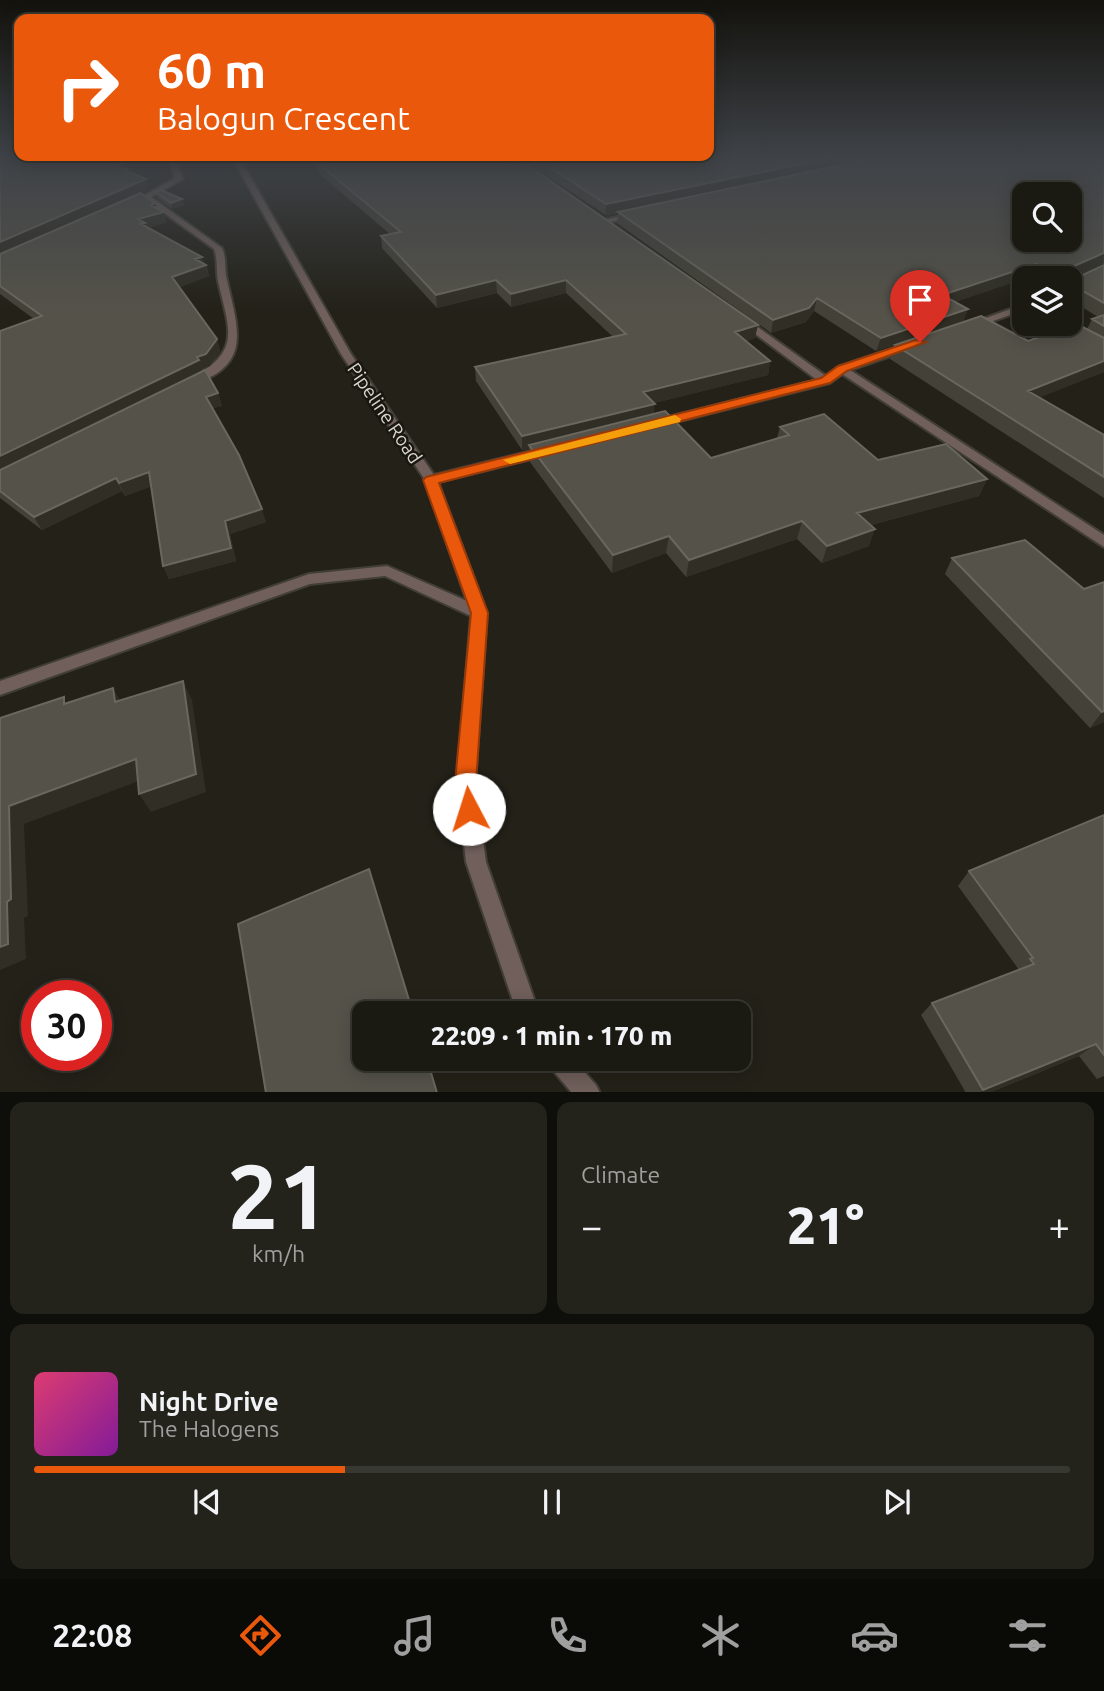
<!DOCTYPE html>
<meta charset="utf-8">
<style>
:root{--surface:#1a1912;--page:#23221b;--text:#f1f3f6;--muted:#9fa09f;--line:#383832;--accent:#ea580c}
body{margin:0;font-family:Ubuntu,sans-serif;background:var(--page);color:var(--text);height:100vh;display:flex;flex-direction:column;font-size:26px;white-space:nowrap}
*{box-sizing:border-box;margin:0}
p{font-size:23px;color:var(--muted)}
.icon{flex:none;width:38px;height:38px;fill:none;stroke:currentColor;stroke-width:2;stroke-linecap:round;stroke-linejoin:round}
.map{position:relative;height:1092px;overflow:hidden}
.drawer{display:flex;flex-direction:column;gap:10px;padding:10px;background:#0e0e0a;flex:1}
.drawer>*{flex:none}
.guide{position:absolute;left:14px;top:14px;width:700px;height:147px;border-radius:14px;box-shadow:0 4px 18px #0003,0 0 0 2px var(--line);background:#ea580c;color:#fff;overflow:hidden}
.controls{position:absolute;left:1012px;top:182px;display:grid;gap:14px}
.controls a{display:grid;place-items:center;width:70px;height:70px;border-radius:14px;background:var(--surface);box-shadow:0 4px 18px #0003,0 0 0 2px var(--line);font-size:35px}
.speed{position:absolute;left:21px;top:980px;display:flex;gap:14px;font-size:35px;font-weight:700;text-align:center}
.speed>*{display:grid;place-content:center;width:91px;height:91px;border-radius:50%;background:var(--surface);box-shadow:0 4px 18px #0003,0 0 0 2px var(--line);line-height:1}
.speed .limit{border:10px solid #d22;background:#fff;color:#111}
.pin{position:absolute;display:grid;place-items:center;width:60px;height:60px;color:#fff;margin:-72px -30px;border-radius:50% 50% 50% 0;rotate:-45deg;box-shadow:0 0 7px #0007}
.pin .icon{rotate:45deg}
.me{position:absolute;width:77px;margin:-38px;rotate:355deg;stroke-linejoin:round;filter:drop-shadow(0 0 5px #0008)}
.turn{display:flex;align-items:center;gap:24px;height:147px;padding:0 28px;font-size:32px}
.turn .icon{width:91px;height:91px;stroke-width:2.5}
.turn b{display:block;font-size:49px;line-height:60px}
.big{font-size:52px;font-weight:800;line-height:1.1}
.drawer .card{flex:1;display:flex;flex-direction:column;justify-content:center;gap:10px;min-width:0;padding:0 24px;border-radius:14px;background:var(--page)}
.drawer .dial{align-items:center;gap:0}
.dial b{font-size:91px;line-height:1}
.song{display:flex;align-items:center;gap:21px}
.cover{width:84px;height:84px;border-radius:10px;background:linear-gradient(135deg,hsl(340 70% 55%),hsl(290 70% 35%))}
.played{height:7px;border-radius:4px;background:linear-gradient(90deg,var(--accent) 30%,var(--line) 30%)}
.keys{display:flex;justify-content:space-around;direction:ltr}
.heat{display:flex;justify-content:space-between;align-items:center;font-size:38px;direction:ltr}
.drawer .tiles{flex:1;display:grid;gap:10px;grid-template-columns:1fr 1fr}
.card:last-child{grid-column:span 2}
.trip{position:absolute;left:352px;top:1001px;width:399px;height:70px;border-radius:14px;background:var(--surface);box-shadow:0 4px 18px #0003,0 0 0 2px var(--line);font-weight:800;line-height:70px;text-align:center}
.tabs{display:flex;height:112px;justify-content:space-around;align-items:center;background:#0a0a07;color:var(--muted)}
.tabs .icon{width:49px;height:49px}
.tabs .active{color:var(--accent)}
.tabs b{font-size:32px;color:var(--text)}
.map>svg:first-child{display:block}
</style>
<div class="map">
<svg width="1104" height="1093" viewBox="0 0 1104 1093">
<rect width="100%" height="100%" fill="#232118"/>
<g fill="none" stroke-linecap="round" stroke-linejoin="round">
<defs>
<path id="street" d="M 168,157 L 175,157 L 183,179 L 151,197 L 222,248 C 227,259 224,269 227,280 C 238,329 253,366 191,385 L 187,384 L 187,380 C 242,352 230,333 218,281 C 216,270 218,260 214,249 L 142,197 L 175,178 Z
M 232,157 L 239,157 L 351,354 L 434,475 L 548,447 L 554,451 L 552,454 L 438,482 L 487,613 L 475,782 L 486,862 L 539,1013 L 517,1013 L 466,862 L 457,782 L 471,616 L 385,576 L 310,584 L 0,695 L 0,681 L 309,574 L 387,566 L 467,601 L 425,480 L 341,354 Z
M 634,213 L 637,213 L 637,217 L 604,223 L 600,221 Z
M 1024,304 L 1024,310 L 976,327 L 967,325 Z
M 739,318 L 745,318 L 826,376 L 838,367 L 906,344 L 914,344 L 914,348 L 850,370 L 1104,535 L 1104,547 L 842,374 L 830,383 L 656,427 L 652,425 L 652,421 L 817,380 L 739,322 Z
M 546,1059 L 573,1059 L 596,1085 L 600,1093 L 572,1093 L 550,1067 Z"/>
</defs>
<use href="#street" stroke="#403e35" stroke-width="4"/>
<use href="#street" fill="#705f5b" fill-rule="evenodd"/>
</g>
<path fill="#444238" d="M 0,157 L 150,157 L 130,166 L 132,170 L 129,171 L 149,189 L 127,199 L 157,208 L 167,222 L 147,228 L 206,265 L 209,276 L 179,287 L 217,339 L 220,351 L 210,366 L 202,369 L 218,393 L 222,406 L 212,408 L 266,522 L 230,534 L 236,561 L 169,579 L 163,566 L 152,486 L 125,496 L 122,491 L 42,530 L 0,498 L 0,331 L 34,319 L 0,294 Z
M 307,157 L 516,157 L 755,338 L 746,341 L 770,361 L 768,375 L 654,403 L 654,414 L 711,458 L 777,438 L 780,427 L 878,460 L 987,479 L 979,496 L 871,525 L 869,546 L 822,563 L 797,539 L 686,577 L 666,553 L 612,573 L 530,462 L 529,449 L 522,450 L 476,381 L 475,367 L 613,337 L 566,293 L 511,307 L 497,293 L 437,308 L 382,248 L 381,236 L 390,234 L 323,177 Z
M 518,157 L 1104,157 L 1104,264 L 1103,264 L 1073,277 L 1076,278 L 1104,265 L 1104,372 L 1040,397 L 1104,435 L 1104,498 L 890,359 L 895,345 L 1028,341 L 1087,329 L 1092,319 L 1098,317 L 1069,299 L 1069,278 L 1035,278 L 1031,276 L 955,302 L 968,309 L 963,322 L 876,351 L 814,311 L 806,322 L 771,333 L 617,223 L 618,213 L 606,215 Z
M 155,192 L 182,199 L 184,205 L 172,209 L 157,198 Z
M 952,558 L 1084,589 L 1104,722 L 1090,728 L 945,574 Z
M 1104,815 L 1104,1076 L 1097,1079 L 1079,1056 L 989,1093 L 966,1093 L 921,1015 L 932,1003 L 1019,970 L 958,886 L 969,871 Z"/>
<path fill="#302e25" d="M 125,157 L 150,157 L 130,166 L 132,170 L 129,171 L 115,167 L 120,159 Z
M 836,157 L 886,157 L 606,215 L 606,204 Z
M 146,179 L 149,189 L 0,255 L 0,242 Z
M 182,199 L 184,205 L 172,209 L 171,203 Z
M 155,203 L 159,213 L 164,212 L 167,222 L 147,228 L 144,235 L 138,219 L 151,205 Z
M 1104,253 L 1103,264 L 1068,278 L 1074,266 Z
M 202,257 L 209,276 L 176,289 L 172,277 L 195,259 Z
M 1036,264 L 1031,276 L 938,308 L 942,295 Z
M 496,280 L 497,293 L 437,308 L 436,295 Z
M 566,280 L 566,293 L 511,307 L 511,294 Z
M 817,298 L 814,311 L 806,322 L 771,333 L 773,320 Z
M 968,309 L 963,322 L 876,351 L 881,338 Z
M 758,325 L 755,338 L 733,346 L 735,332 Z
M 217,339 L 220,351 L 210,366 L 202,369 L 203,372 L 0,472 L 0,456 L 197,357 Z
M 770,361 L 768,375 L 642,406 L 643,392 Z
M 1104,361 L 1104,372 L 1021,405 L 1028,391 Z
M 218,393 L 222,406 L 210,409 L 206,397 Z
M 655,404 L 653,418 L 529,445 L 529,449 L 522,450 L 522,436 Z
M 149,472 L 155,485 L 125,496 L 119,483 Z
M 116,478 L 122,491 L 42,530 L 34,517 Z
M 987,479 L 979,496 L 852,530 L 857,513 Z
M 262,509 L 266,522 L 230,534 L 236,561 L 169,579 L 163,566 L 225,521 Z
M 802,521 L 797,539 L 686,577 L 689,560 Z
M 875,529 L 869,546 L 822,563 L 827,546 Z
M 669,536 L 666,553 L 612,573 L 613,555 Z
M 183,681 L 192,700 L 206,792 L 151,812 L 139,794 Z
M 113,688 L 124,707 L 115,702 Z
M 1104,711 L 1104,722 L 1090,728 L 1102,712 Z
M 136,759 L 147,778 L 24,824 L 28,916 L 24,918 L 26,959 L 0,970 L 0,947 L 7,902 L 9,806 Z
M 1096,1044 L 1079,1056 L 989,1093 L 980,1093 L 983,1090 Z"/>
<path fill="#545249" stroke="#69675e" stroke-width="2" fill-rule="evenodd" d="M 0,157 L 125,157 L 120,159 L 128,161 L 115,167 L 128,169 L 125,170 L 146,179 L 0,242 Z
M 314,157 L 516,157 L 758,325 L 735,332 L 770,361 L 643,392 L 655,404 L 522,436 L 475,367 L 626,334 L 566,280 L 511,294 L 496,280 L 436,295 L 381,236 L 401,232 L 321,166 Z
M 534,157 L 836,157 L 606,204 Z
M 879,157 L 1104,157 L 1104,253 L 1074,266 L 1073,277 L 1076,278 L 1104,265 L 1104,303 L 1069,283 L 1069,278 L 1062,278 L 1036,264 L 942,295 L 968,309 L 881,338 L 817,298 L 809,308 L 773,320 L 618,212 ZM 1024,194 L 1069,194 L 1069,240 L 1024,240 Z
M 161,190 L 182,199 L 171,203 L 155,192 Z
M 141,193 L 155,203 L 151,205 L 164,212 L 138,219 L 145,223 L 141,224 L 202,257 L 195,259 L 206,265 L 172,277 L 217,339 L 206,354 L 197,357 L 199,360 L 0,456 L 0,331 L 42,316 L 0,286 L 0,254 Z
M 1104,315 L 1104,326 L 1092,319 Z
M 981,316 L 1028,341 L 1077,324 L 1104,338 L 1104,361 L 1028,391 L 1104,435 L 1104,477 L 895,345 Z
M 205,370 L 218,393 L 206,397 L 239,455 L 262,509 L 225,521 L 231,548 L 163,566 L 149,472 L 119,483 L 116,478 L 34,517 L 0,491 L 0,470 Z
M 665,411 L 711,458 L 789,435 L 780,427 L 824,414 L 878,460 L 946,444 L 987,479 L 857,513 L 875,529 L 827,546 L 802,521 L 689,560 L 669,536 L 613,555 L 529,445 Z
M 1025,540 L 1084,589 L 1104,582 L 1104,711 L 1102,712 L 952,558 Z
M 183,681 L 196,774 L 139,794 L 136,759 L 9,806 L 11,899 L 7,902 L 8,944 L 0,947 L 0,718 L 64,697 L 64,704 L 113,688 L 115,702 Z
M 1104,815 L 1104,1055 L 1096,1044 L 983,1090 L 932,1003 L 1034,964 L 1030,959 L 1033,958 L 969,871 Z
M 369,869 L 413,1013 L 364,1013 L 364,1059 L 427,1059 L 437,1093 L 266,1093 L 238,924 Z"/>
<linearGradient id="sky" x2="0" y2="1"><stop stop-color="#13120d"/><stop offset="0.51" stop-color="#3f4348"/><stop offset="1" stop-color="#3f4348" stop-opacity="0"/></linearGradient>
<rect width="1104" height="310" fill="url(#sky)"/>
<path fill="#ea580c" stroke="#983908" stroke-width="2" d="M 916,340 L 926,342 L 847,371 L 830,383 L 439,483 L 488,613 L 476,782 L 480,809 L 477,816 L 469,818 L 461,816 L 455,782 L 471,613 L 423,480 L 426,477 L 821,378 L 838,366 Z"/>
<path fill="#f59e0b" d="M 675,415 L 681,419 L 680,422 L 510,464 L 503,460 Z"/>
<g text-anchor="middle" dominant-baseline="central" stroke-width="5" stroke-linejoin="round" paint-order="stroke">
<g font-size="19" fill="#d8d6d0" stroke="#1a170f">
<text transform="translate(385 413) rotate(56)">Pipeline Road</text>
</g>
</g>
</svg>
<div class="controls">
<a><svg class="icon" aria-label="search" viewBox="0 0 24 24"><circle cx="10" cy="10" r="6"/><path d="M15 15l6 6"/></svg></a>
<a><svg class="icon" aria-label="layers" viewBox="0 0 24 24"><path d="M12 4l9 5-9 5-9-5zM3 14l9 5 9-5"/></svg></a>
</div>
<div class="speed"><div class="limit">30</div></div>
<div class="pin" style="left:920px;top:342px;background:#d93025"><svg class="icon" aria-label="arrive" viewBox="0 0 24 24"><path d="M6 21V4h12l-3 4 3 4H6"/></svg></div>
<svg class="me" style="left:469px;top:809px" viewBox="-20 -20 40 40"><circle r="19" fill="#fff"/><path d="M0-13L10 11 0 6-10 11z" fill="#ea580c"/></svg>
<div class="trip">22:09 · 1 min · 170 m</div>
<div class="guide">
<div class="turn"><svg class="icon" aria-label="right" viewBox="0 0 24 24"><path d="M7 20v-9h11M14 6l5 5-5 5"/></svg><div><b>60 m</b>Balogun Crescent</div></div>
</div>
</div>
<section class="drawer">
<div class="tiles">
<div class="card dial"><b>21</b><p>km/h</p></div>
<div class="card"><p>Climate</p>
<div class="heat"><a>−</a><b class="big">21°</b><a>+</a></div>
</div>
<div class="card">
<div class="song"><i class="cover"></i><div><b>Night Drive</b><p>The Halogens</p></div></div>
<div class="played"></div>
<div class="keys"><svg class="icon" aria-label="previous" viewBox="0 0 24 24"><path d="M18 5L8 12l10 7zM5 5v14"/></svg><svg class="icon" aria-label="pause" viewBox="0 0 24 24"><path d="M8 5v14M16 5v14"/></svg><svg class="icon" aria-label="next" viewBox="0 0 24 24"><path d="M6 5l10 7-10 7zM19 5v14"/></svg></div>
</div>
</div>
</section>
<nav class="tabs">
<b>22:08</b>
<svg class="icon active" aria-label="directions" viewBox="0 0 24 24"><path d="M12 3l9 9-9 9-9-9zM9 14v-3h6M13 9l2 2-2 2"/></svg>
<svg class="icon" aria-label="music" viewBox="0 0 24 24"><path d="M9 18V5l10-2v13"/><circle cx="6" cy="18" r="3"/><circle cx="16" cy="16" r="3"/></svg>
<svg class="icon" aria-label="phone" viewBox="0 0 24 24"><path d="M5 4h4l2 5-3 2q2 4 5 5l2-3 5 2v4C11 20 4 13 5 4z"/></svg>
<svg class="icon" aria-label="climate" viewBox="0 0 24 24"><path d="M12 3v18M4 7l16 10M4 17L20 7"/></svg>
<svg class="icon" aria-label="car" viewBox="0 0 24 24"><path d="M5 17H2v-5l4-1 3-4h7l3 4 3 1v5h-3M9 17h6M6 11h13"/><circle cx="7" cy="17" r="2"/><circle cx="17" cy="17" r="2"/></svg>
<svg class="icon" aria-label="filters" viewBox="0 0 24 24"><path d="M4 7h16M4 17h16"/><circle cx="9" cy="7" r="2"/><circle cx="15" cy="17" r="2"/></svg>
</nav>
